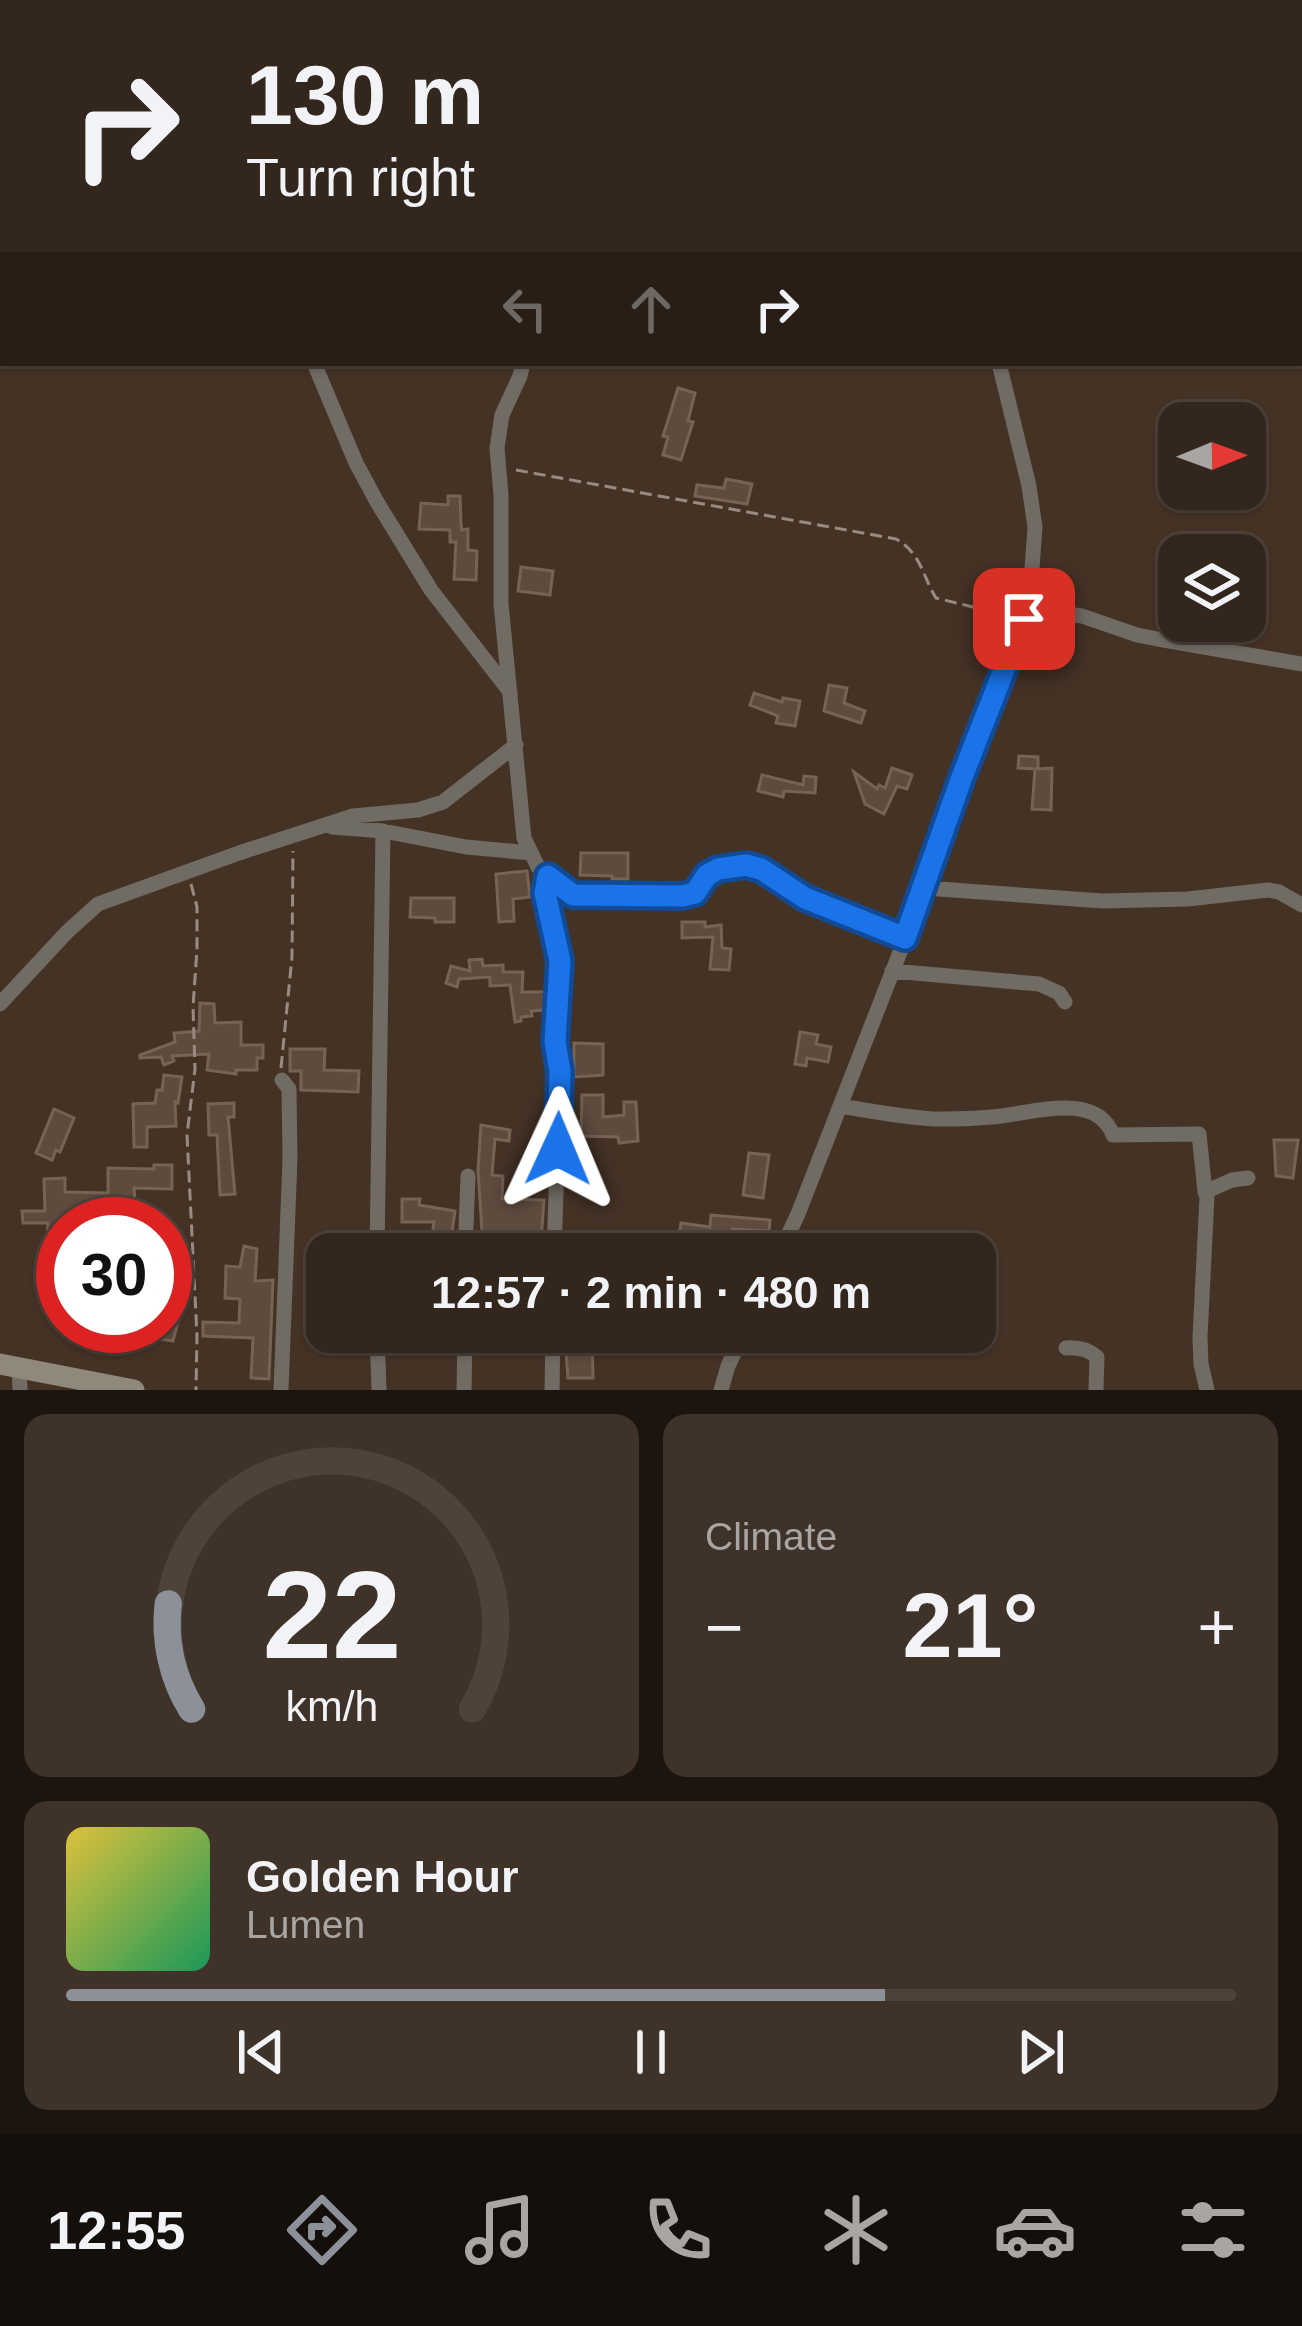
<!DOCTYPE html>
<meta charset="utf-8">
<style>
:root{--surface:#33261c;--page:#3e3229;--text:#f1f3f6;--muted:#a9a5a3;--line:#4e433b;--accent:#8c9099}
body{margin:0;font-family:Arial,sans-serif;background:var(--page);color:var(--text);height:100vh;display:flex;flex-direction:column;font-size:45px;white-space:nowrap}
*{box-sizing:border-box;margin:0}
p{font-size:39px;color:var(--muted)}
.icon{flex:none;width:66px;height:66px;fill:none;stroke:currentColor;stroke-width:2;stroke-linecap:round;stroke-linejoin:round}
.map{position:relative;height:1390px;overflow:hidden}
.drawer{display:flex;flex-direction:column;gap:24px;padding:24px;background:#1c150f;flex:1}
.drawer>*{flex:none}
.hud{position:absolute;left:0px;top:0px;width:1302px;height:366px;box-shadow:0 3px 9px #0004,0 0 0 3px var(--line);background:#33261c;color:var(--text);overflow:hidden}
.needle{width:78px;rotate:89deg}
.tools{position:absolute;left:1158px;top:402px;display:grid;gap:24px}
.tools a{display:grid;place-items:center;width:108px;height:108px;border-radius:24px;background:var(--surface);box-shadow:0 3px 9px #0004,0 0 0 3px var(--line);font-size:60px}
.speed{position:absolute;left:36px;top:1197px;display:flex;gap:24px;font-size:60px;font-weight:700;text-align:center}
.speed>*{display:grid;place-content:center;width:156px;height:156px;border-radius:50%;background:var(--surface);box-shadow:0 3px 9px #0004,0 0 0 3px var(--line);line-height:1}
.speed .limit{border:18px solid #d22;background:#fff;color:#111}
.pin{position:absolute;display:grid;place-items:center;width:102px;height:102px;color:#fff;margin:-51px;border-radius:24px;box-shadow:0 6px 18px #0006}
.me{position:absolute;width:132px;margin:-66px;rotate:1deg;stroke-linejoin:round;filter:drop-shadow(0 0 9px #0008)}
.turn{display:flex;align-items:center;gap:42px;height:252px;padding:0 48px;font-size:54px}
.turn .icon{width:156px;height:156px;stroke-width:2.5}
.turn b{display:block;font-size:84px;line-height:102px}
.lanes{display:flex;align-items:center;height:114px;padding:0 48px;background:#0003;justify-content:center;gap:60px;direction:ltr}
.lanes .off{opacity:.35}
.big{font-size:90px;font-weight:700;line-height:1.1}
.drawer .card{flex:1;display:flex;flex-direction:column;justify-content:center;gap:18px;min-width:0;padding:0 42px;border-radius:24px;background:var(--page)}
.drawer .dial{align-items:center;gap:0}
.dial svg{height:312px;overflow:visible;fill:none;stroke:var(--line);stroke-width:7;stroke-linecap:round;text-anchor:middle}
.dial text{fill:var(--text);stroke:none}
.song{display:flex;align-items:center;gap:36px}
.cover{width:144px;height:144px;border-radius:18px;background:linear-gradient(135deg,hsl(50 70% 55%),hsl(150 70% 35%))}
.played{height:12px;border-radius:6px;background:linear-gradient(90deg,var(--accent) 70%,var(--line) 70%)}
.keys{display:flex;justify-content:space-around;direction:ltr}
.heat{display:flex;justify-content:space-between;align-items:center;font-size:66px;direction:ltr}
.drawer .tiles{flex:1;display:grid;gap:24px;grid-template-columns:1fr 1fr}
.card:last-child{grid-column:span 2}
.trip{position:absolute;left:306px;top:1233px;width:690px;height:120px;border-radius:24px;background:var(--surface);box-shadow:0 3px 9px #0004,0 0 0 3px var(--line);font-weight:700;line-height:120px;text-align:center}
.dock{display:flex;height:192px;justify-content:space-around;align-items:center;background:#140f0b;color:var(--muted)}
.dock .icon{width:84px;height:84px}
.dock .current{color:var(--accent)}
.dock b{font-size:54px;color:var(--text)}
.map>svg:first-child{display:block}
</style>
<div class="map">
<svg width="1302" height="1390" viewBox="0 0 1302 1390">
<rect width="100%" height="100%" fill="#443225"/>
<path fill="#5e4b3e" stroke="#776355" stroke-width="3" d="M 678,388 L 695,393 L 688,421 L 693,422 L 681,460 L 663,455 L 668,437 L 663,436 Z
M 726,479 L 752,484 L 747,504 L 695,496 L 697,485 L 724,488 Z
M 448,496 L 460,496 L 461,525 L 462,530 L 468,529 L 468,550 L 477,551 L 476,580 L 454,579 L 456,542 L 450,542 L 450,530 L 419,529 L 421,503 L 448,505 Z
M 521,567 L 553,571 L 550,595 L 518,591 Z
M 829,685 L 847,688 L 844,703 L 865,711 L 861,723 L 824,711 Z
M 754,693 L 782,702 L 783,698 L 800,701 L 795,726 L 776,723 L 778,716 L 750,705 Z
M 1019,756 L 1038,757 L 1038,769 L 1052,768 L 1051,810 L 1032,809 L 1035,769 L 1018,768 Z
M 892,768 L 912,775 L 907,789 L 897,786 L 884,814 L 865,804 L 854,772 L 877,789 L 879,785 L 885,788 Z
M 762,775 L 803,785 L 804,776 L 816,777 L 815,793 L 784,791 L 783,797 L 758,791 Z
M 581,853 L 628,853 L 628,879 L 612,879 L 612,876 L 580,875 Z
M 527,871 L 530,897 L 513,899 L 514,921 L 499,922 L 496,874 Z
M 411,898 L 454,898 L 454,922 L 435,922 L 435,918 L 410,917 Z
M 682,922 L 705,922 L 705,927 L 721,925 L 722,948 L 731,949 L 729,970 L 710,969 L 713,937 L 682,938 Z
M 482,959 L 483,966 L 503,965 L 503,972 L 523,972 L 522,992 L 546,992 L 545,1010 L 531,1011 L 532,1016 L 521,1017 L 521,1021 L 515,1022 L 510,985 L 490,986 L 490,977 L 459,979 L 457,987 L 446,983 L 451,966 L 470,971 L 469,960 Z
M 200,1003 L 214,1004 L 215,1023 L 241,1022 L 241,1045 L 263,1045 L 263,1058 L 257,1058 L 257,1070 L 236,1070 L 236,1074 L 207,1070 L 209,1054 L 172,1056 L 174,1061 L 164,1065 L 161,1057 L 140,1058 L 140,1055 L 175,1042 L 174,1033 L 199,1031 Z
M 800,1032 L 818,1035 L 816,1044 L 831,1047 L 828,1062 L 807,1058 L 806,1066 L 795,1064 Z
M 574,1043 L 603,1044 L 603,1075 L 574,1077 Z
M 290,1049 L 325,1049 L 324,1070 L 359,1071 L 358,1092 L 301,1090 L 301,1071 L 290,1071 Z
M 164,1075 L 182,1077 L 178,1103 L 175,1102 L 176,1126 L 147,1127 L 147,1147 L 134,1147 L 133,1104 L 155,1103 L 157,1090 L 162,1090 Z
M 582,1095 L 603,1095 L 603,1117 L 624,1115 L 624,1102 L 636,1102 L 638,1141 L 619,1143 L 618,1137 L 581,1136 Z
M 234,1103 L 234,1117 L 228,1117 L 235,1194 L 220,1195 L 217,1135 L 209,1135 L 208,1104 Z
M 54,1109 L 74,1118 L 60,1152 L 56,1150 L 52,1160 L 36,1153 Z
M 481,1125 L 510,1130 L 509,1141 L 495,1139 L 492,1175 L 503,1176 L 502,1199 L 544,1200 L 540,1254 L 509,1254 L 509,1246 L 483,1246 L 478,1170 Z
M 1274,1140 L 1298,1140 L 1293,1178 L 1276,1176 Z
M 749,1153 L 769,1155 L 763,1198 L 743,1195 Z
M 154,1165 L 172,1165 L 172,1189 L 134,1188 L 135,1202 L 121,1203 L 121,1220 L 63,1221 L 61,1241 L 47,1240 L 48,1223 L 23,1223 L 22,1211 L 45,1211 L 44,1179 L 65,1178 L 65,1192 L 108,1193 L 108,1168 L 154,1169 Z
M 402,1199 L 420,1199 L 419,1205 L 455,1211 L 451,1240 L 432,1237 L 434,1222 L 402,1222 Z
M 711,1215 L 770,1220 L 769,1231 L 732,1229 L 730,1247 L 702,1243 L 701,1254 L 683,1254 L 685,1238 L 679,1237 L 681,1223 L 710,1227 Z
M 244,1246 L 257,1249 L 255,1281 L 273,1280 L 269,1379 L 251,1378 L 253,1338 L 203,1336 L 203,1322 L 239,1323 L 240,1299 L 225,1298 L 226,1266 L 240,1267 Z
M 167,1271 L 184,1272 L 183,1303 L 173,1341 L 154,1338 L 157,1326 L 165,1326 Z
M 592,1338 L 593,1378 L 568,1378 L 565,1339 Z"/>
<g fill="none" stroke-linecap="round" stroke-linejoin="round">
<path stroke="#998b81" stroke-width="3" stroke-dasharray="12 6" stroke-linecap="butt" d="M 516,470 L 896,539 C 921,553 922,575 936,598 L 1010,616
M 191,884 L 197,907 L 197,949 L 193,1007 L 195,1069 L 187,1135 L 197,1336 L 196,1390
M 281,1068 L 292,957 L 293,851"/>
<path stroke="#706b63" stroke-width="15" d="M 103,3 L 105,0
M 590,3 L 594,0
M 1067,3 L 1069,0
M 0,53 L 3,53
M 0,167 L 3,167
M 314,363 L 356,463 L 377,502 L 431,590 L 510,692
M 523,363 L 520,376 L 502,415 L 497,448 L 501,495 L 501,604 L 524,838 L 538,867 L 549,876 L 545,893 L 560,961 L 555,1042 L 560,1071 L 554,1254
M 1029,609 L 1082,616 L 1137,635 L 1168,641 L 1302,664
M 332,827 L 383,831 L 466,847 L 531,853
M 549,876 L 573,895 L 682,896 L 695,893 L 707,875 L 718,869 L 746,864 L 761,869 L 805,898 L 905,938
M 925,888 L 1103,901 L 1188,899 L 1268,890 L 1279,892 L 1302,905
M 892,971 L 1039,984 L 1059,993 L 1065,1002
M 0,1004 L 67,932 L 98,904 L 239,853 L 353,816 L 418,810 L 443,802 L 516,745
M 840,1106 C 871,1111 902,1117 934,1119 C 956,1119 979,1119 1001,1116 C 1035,1112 1097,1092 1113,1135 L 1199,1134 L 1205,1192
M 377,1254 L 383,831
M 465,1254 L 468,1176
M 779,1254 L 798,1214 L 925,888 L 962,777 L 1029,609 L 1035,527 L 1029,486 L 999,363
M 377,1332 L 379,1390
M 1066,1348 C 1078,1347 1088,1349 1097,1357 L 1096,1390
M 19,1368 L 20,1390
M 281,1390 L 290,1159 L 289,1089 L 282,1080
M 464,1390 L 465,1332
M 552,1390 L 553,1332
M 721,1390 L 728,1366 L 744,1332
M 1207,1390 L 1201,1364 L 1200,1337 L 1207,1197 L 1205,1192 L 1232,1180 L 1248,1178"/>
<path stroke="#90897b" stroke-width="21" d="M 0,1364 L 134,1390"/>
</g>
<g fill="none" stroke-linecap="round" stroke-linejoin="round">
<defs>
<path id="route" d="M 558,1149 L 560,1071 L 555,1042 L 560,961 L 545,893 L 548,876 L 573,895 L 682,896 L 695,893 L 707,875 L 718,869 L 746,865 L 761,869 L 805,898 L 905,938 L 962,777 L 1024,619"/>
</defs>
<use href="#route" stroke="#114b97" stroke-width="30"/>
<use href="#route" stroke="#1a73e8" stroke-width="21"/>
</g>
</svg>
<div class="tools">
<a><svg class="needle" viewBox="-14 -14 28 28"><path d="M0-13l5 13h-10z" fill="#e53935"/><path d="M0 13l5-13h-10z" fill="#a9a5a3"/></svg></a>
<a><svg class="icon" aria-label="layers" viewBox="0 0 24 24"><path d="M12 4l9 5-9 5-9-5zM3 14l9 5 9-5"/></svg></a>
</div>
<div class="speed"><div class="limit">30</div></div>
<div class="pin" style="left:1024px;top:619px;background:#d93025"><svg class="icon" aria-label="arrive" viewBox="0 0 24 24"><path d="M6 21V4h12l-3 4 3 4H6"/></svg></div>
<svg class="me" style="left:558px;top:1149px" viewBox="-20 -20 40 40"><path d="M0-17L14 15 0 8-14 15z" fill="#1a73e8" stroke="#fff" stroke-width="4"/></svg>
<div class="trip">12:57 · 2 min · 480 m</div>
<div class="hud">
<div class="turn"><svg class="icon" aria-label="right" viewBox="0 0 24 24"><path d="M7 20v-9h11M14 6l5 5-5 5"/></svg><div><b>130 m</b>Turn right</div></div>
<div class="lanes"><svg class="icon off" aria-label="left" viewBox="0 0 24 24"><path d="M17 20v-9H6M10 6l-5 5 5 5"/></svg><svg class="icon off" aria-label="ahead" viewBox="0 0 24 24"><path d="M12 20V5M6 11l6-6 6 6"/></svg><svg class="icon" aria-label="right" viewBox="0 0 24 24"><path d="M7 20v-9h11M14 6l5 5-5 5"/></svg></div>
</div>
</div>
<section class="drawer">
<div class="tiles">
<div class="card dial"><svg viewBox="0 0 100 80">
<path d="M14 69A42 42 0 1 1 86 69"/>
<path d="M14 69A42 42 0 0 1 8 42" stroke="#8c9099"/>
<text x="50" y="56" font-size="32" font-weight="700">22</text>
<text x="50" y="72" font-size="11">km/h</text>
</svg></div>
<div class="card"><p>Climate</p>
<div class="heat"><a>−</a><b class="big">21°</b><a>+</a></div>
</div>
<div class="card">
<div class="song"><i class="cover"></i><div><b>Golden Hour</b><p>Lumen</p></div></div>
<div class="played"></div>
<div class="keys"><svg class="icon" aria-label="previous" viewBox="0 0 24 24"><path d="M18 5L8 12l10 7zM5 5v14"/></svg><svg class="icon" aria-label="pause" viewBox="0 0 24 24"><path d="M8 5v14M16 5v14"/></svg><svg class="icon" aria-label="next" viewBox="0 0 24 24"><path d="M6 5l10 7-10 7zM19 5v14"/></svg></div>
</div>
</div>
</section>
<nav class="dock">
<b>12:55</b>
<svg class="icon current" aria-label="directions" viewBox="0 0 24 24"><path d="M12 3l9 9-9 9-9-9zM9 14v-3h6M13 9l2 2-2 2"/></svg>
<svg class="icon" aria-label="music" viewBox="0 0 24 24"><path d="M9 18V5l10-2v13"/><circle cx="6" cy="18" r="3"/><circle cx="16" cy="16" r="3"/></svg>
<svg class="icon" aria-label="phone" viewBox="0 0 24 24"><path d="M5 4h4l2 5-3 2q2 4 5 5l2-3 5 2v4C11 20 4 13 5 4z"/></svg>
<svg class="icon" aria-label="climate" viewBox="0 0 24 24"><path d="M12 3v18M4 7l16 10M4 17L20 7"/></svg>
<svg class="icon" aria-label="car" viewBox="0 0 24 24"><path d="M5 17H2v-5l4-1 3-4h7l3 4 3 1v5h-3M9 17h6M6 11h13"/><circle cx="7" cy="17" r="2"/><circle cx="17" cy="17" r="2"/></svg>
<svg class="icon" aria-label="filters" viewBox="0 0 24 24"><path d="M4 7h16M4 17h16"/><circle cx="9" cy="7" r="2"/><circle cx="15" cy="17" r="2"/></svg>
</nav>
